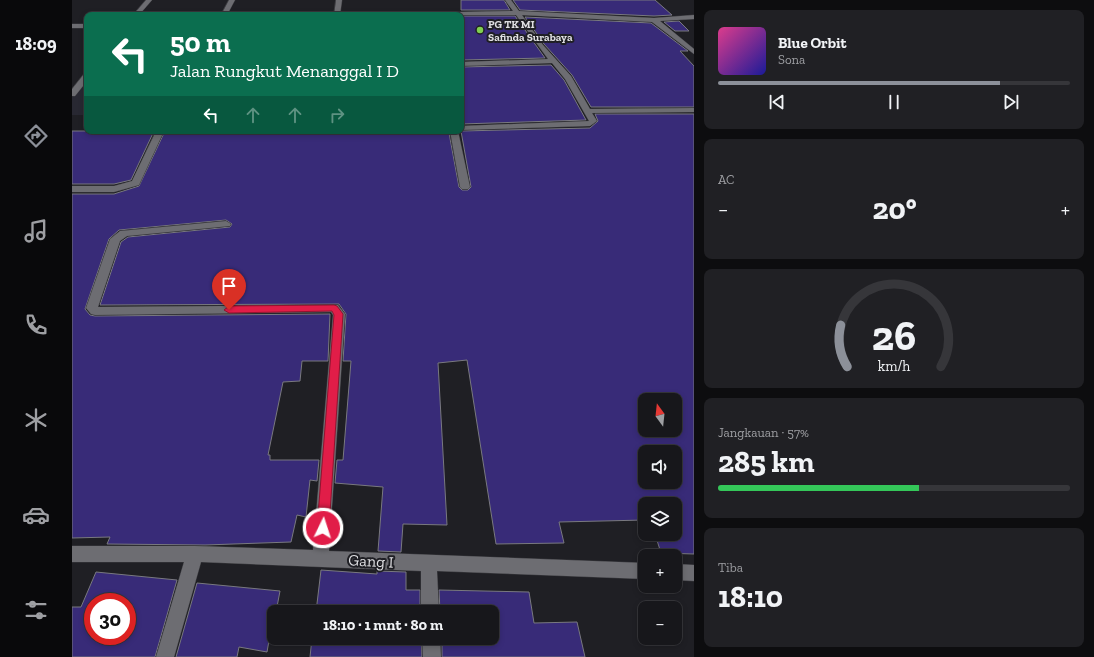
<!DOCTYPE html>
<html lang="id">
<meta charset="utf-8">
<style>
:root{--surface:#17171b;--page:#202024;--text:#f1f3f6;--muted:#9e9fa3;--line:#36363a;--accent:#8c9099}
body{margin:0;font-family:"Zilla Slab",serif;background:var(--page);color:var(--text);height:100vh;display:flex;flex-direction:column;font-size:15px;white-space:nowrap}
*{box-sizing:border-box;margin:0}
p{font-size:13px;color:var(--muted)}
.icon{flex:none;width:22px;height:22px;fill:none;stroke:currentColor;stroke-width:2;stroke-linecap:round;stroke-linejoin:round}
.map{position:relative;flex:1;overflow:hidden}
.sheet{display:flex;flex-direction:column;gap:10px;padding:10px;background:#0d0d0f;width:400px}
.sheet>*{flex:none}
.banner{position:absolute;left:12px;top:12px;width:380px;height:122px;border-radius:8px;box-shadow:0 2px 6px #0003,0 0 0 1px var(--line);background:#0b6e4f;color:#fff;overflow:hidden}
.needle{width:26px;rotate:345deg}
.buttons{position:absolute;left:566px;top:393px;display:grid;gap:8px}
.buttons a{display:grid;place-items:center;width:44px;height:44px;border-radius:8px;background:var(--surface);box-shadow:0 2px 6px #0003,0 0 0 1px var(--line);font-size:20px}
.speed{position:absolute;left:12px;top:593px;display:flex;gap:8px;font-size:20px;font-weight:700;text-align:center}
.speed>*{display:grid;place-content:center;width:52px;height:52px;border-radius:50%;background:var(--surface);box-shadow:0 2px 6px #0003,0 0 0 1px var(--line);line-height:1}
.speed .limit{border:6px solid #d22;background:#fff;color:#111}
.pin{position:absolute;display:grid;place-items:center;width:34px;height:34px;color:#fff;margin:-41px -17px;border-radius:50% 50% 50% 0;rotate:-45deg;box-shadow:0 0 4px #0007}
.pin .icon{rotate:45deg}
.me{position:absolute;width:44px;margin:-22px;rotate:4deg;stroke-linejoin:round;filter:drop-shadow(0 0 3px #0008)}
.turn{display:flex;align-items:center;gap:14px;height:84px;padding:0 20px;font-size:18px}
.turn .icon{width:52px;height:52px;stroke-width:2.5}
.turn b{display:block;font-size:28px;line-height:34px}
.lanes{display:flex;align-items:center;height:38px;padding:0 20px;background:#0003;justify-content:center;gap:20px;direction:ltr}
.lanes .off{opacity:.35}
.big{font-size:30px;font-weight:800;line-height:1.1}
.sheet .tile{flex:1;display:flex;flex-direction:column;justify-content:center;gap:6px;min-width:0;padding:0 14px;border-radius:8px;background:var(--page)}
.sheet .dial{align-items:center;gap:0}
.dial svg{height:104px;overflow:visible;fill:none;stroke:var(--line);stroke-width:7;stroke-linecap:round;text-anchor:middle}
.dial text{fill:var(--text);stroke:none}
.song{display:flex;align-items:center;gap:12px}
.cover{width:48px;height:48px;border-radius:6px;background:linear-gradient(135deg,hsl(330 70% 55%),hsl(240 70% 35%))}
.played{height:4px;border-radius:2px;background:linear-gradient(90deg,var(--accent) 80%,var(--line) 80%)}
.keys{display:flex;justify-content:space-around;direction:ltr}
.heat{display:flex;justify-content:space-between;align-items:center;font-size:22px;direction:ltr}
.charge{height:6px;border-radius:3px;background:linear-gradient(90deg,#34c759 57%,var(--line) 0)}
.trip{position:absolute;left:195px;top:605px;width:232px;height:40px;border-radius:8px;background:var(--surface);box-shadow:0 2px 6px #0003,0 0 0 1px var(--line);font-weight:800;line-height:40px;text-align:center}
main{display:flex;flex:1;min-height:0}
.tabs{display:flex;flex-direction:column;width:72px;justify-content:space-around;align-items:center;background:#09090b;color:var(--muted)}
.tabs .icon{width:28px;height:28px}
.tabs .current{color:var(--accent)}
.tabs b{font-size:18px;color:var(--text)}
.map>svg:first-child{display:block}
</style>
<main>
<nav class="tabs">
<b>18:09</b>
<svg class="icon current" aria-label="directions" viewBox="0 0 24 24"><path d="M12 3l9 9-9 9-9-9zM9 14v-3h6M13 9l2 2-2 2"/></svg>
<svg class="icon" aria-label="music" viewBox="0 0 24 24"><path d="M9 18V5l10-2v13"/><circle cx="6" cy="18" r="3"/><circle cx="16" cy="16" r="3"/></svg>
<svg class="icon" aria-label="phone" viewBox="0 0 24 24"><path d="M5 4h4l2 5-3 2q2 4 5 5l2-3 5 2v4C11 20 4 13 5 4z"/></svg>
<svg class="icon" aria-label="climate" viewBox="0 0 24 24"><path d="M12 3v18M4 7l16 10M4 17L20 7"/></svg>
<svg class="icon" aria-label="car" viewBox="0 0 24 24"><path d="M5 17H2v-5l4-1 3-4h7l3 4 3 1v5h-3M9 17h6M6 11h13"/><circle cx="7" cy="17" r="2"/><circle cx="17" cy="17" r="2"/></svg>
<svg class="icon" aria-label="filters" viewBox="0 0 24 24"><path d="M4 7h16M4 17h16"/><circle cx="9" cy="7" r="2"/><circle cx="15" cy="17" r="2"/></svg>
</nav>
<div class="map">
<svg width="622" height="657" viewBox="0 0 622 657">
<rect width="100%" height="100%" fill="#1f1f24"/>
<path fill="#282832" d="M 15,78 L 15,115 L 0,115 L 0,97 Z"/>
<path fill="#382b78" stroke="#79797f" fill-rule="evenodd" d="M 389,0 L 432,0 L 438,10 L 389,10 Z
M 441,0 L 583,0 L 600,15 L 582,16 L 448,10 Z
M 389,16 L 443,16 L 473,58 L 389,60 Z
M 453,17 L 579,23 L 616,51 L 608,51 L 622,66 L 622,107 L 519,107 L 500,75 L 472,44 Z
M 607,21 L 617,31 L 603,31 L 592,22 Z
M 479,65 L 492,80 L 514,120 L 389,124 L 389,67 Z
M 523,114 L 622,114 L 622,554 L 589,553 L 583,534 L 603,534 L 603,504 L 573,504 L 573,520 L 487,522 L 492,543 L 424,544 L 395,360 L 366,363 L 375,525 L 331,524 L 329,552 L 306,551 L 311,487 L 263,483 L 265,460 L 271,460 L 279,361 L 271,361 L 274,314 L 267,304 L 28,305 L 49,242 L 56,237 L 158,227 L 160,224 L 154,220 L 47,230 L 37,239 L 13,309 L 18,315 L 23,316 L 258,314 L 256,361 L 230,361 L 228,381 L 211,382 L 196,455 L 198,455 L 198,460 L 247,460 L 245,481 L 238,480 L 234,517 L 225,515 L 219,542 L 133,545 L 35,544 L 38,537 L 0,538 L 0,194 L 42,194 L 67,186 L 93,131 L 377,133 L 387,187 L 390,190 L 396,190 L 399,187 L 389,131 L 518,128 L 526,121 ZM 573,400 L 603,400 L 603,430 L 573,430 ZM 573,452 L 603,452 L 603,482 L 573,482 Z
M 0,131 L 82,131 L 59,180 L 42,184 L 0,184 Z
M 249,570 L 305,574 L 305,571 L 334,572 L 334,590 L 348,590 L 348,612 L 244,612 Z
M 24,572 L 105,580 L 83,657 L 0,657 L 0,607 L 9,607 ZM 21,602 L 55,602 L 55,636 L 21,636 Z
M 125,583 L 208,591 L 204,612 L 202,612 L 195,652 L 167,647 L 165,657 L 104,657 Z
M 367,590 L 457,592 L 462,623 L 505,622 L 513,657 L 370,657 L 370,638 L 420,638 L 420,612 L 368,612 Z
M 240,638 L 349,638 L 350,657 L 238,657 Z"/>
<g fill="none" stroke-linecap="round" stroke-linejoin="round">
<defs>
<path id="minor" d="M 74,0 L 80,0 L 67,15 L 61,15 Z
M 157,0 L 163,0 L 155,15 L 149,15 Z
M 264,0 L 270,0 L 268,15 L 262,15 Z
M 433,0 L 439,0 L 447,11 L 582,18 L 622,15 L 622,19 L 588,21 L 622,49 L 622,54 L 580,22 L 450,15 L 471,45 L 499,76 L 518,109 L 622,108 L 622,112 L 520,113 L 525,121 L 518,126 L 389,130 L 389,126 L 517,121 L 493,79 L 480,63 L 389,66 L 389,62 L 476,59 L 444,15 L 333,15 L 336,13 L 441,11 Z
M 0,24 L 15,24 L 15,28 L 0,28 Z
M 12,74 L 15,74 L 15,81 L 3,96 L 0,96 L 0,89 Z
M 84,131 L 92,131 L 67,185 L 42,192 L 0,192 L 0,186 L 42,186 L 60,181 Z
M 378,131 L 386,131 L 398,187 L 396,189 L 390,189 L 388,187 Z
M 154,221 L 159,224 L 158,226 L 55,236 L 48,241 L 26,307 L 266,305 L 273,314 L 257,551 L 573,563 L 573,579 L 365,571 L 367,612 L 349,612 L 349,571 L 129,562 L 102,657 L 84,657 L 112,562 L 0,562 L 0,546 L 123,546 L 241,550 L 261,315 L 259,312 L 23,315 L 19,314 L 14,308 L 38,239 L 48,231 Z
M 603,564 L 622,565 L 622,581 L 603,580 Z
M 350,638 L 368,638 L 369,657 L 351,657 Z"/>
</defs>
<use href="#minor" stroke="#3c3c40" stroke-width="1"/>
<use href="#minor" fill="#6d6d72" fill-rule="evenodd"/>
</g>
<path fill="#e11d48" stroke="#92132f" d="M 262,305 L 265,306 L 271,314 L 257,528 L 255,532 L 251,534 L 246,532 L 245,528 L 262,315 L 260,311 L 157,313 L 152,310 L 157,306 Z"/>
<circle fill="#80d051" stroke="#1f1f24" stroke-width="1.5" cx="408" cy="30" r="4"/>
<g text-anchor="middle" dominant-baseline="central" stroke-width="4" stroke-linejoin="round" paint-order="stroke">
<g font-size="11" font-weight="bold" fill="#dfdfe2" stroke="#1f1f24" text-anchor="start">
<text x="416" y="24">PG TK MI<tspan x="416" dy="13">Safinda Surabaya</tspan></text>
</g>
<g font-size="16" fill="#dfdfe2" stroke="#1f1f24">
<text transform="translate(299 561) rotate(3)">Gang I</text>
</g>
</g>
</svg>
<div class="buttons">
<a><svg class="needle" viewBox="-14 -14 28 28"><path d="M0-13l5 13h-10z" fill="#e53935"/><path d="M0 13l5-13h-10z" fill="#9e9fa3"/></svg></a>
<a><svg class="icon" aria-label="sound" viewBox="0 0 24 24"><path d="M4 9h4l5-4v14l-5-4H4zM17 9q2 3 0 6"/></svg></a>
<a><svg class="icon" aria-label="layers" viewBox="0 0 24 24"><path d="M12 4l9 5-9 5-9-5zM3 14l9 5 9-5"/></svg></a>
<a>+</a>
<a>−</a>
</div>
<div class="speed"><div class="limit">30</div></div>
<div class="pin" style="left:157px;top:310px;background:#d93025"><svg class="icon" aria-label="arrive" viewBox="0 0 24 24"><path d="M6 21V4h12l-3 4 3 4H6"/></svg></div>
<svg class="me" style="left:251px;top:528px" viewBox="-20 -20 40 40"><circle r="17" fill="#e11d48" stroke="#fff" stroke-width="3"/><path d="M0-11L8 9 0 5-8 9z" fill="#fff"/></svg>
<div class="trip">18:10 · 1 mnt · 80 m</div>
<div class="banner">
<div class="turn"><svg class="icon" aria-label="left" viewBox="0 0 24 24"><path d="M17 20v-9H6M10 6l-5 5 5 5"/></svg><div><b>50 m</b>Jalan Rungkut Menanggal I D</div></div>
<div class="lanes"><svg class="icon" aria-label="left" viewBox="0 0 24 24"><path d="M17 20v-9H6M10 6l-5 5 5 5"/></svg><svg class="icon off" aria-label="ahead" viewBox="0 0 24 24"><path d="M12 20V5M6 11l6-6 6 6"/></svg><svg class="icon off" aria-label="ahead" viewBox="0 0 24 24"><path d="M12 20V5M6 11l6-6 6 6"/></svg><svg class="icon off" aria-label="right" viewBox="0 0 24 24"><path d="M7 20v-9h11M14 6l5 5-5 5"/></svg></div>
</div>
</div>
<section class="sheet">
<div class="tile">
<div class="song"><i class="cover"></i><div><b>Blue Orbit</b><p>Sona</p></div></div>
<div class="played"></div>
<div class="keys"><svg class="icon" aria-label="previous" viewBox="0 0 24 24"><path d="M18 5L8 12l10 7zM5 5v14"/></svg><svg class="icon" aria-label="pause" viewBox="0 0 24 24"><path d="M8 5v14M16 5v14"/></svg><svg class="icon" aria-label="next" viewBox="0 0 24 24"><path d="M6 5l10 7-10 7zM19 5v14"/></svg></div>
</div>
<div class="tile"><p>AC</p>
<div class="heat"><a>−</a><b class="big">20°</b><a>+</a></div>
</div>
<div class="tile dial"><svg viewBox="0 0 100 80">
<path d="M14 69A42 42 0 1 1 86 69"/>
<path d="M14 69A42 42 0 0 1 9 37" stroke="#8c9099"/>
<text x="50" y="56" font-size="32" font-weight="700">26</text>
<text x="50" y="72" font-size="11">km/h</text>
</svg></div>
<div class="tile"><p>Jangkauan · 57%</p><b class="big">285 km</b><div class="charge"></div></div>
<div class="tile"><p>Tiba</p><b class="big">18:10</b></div>
</section>
</main>
